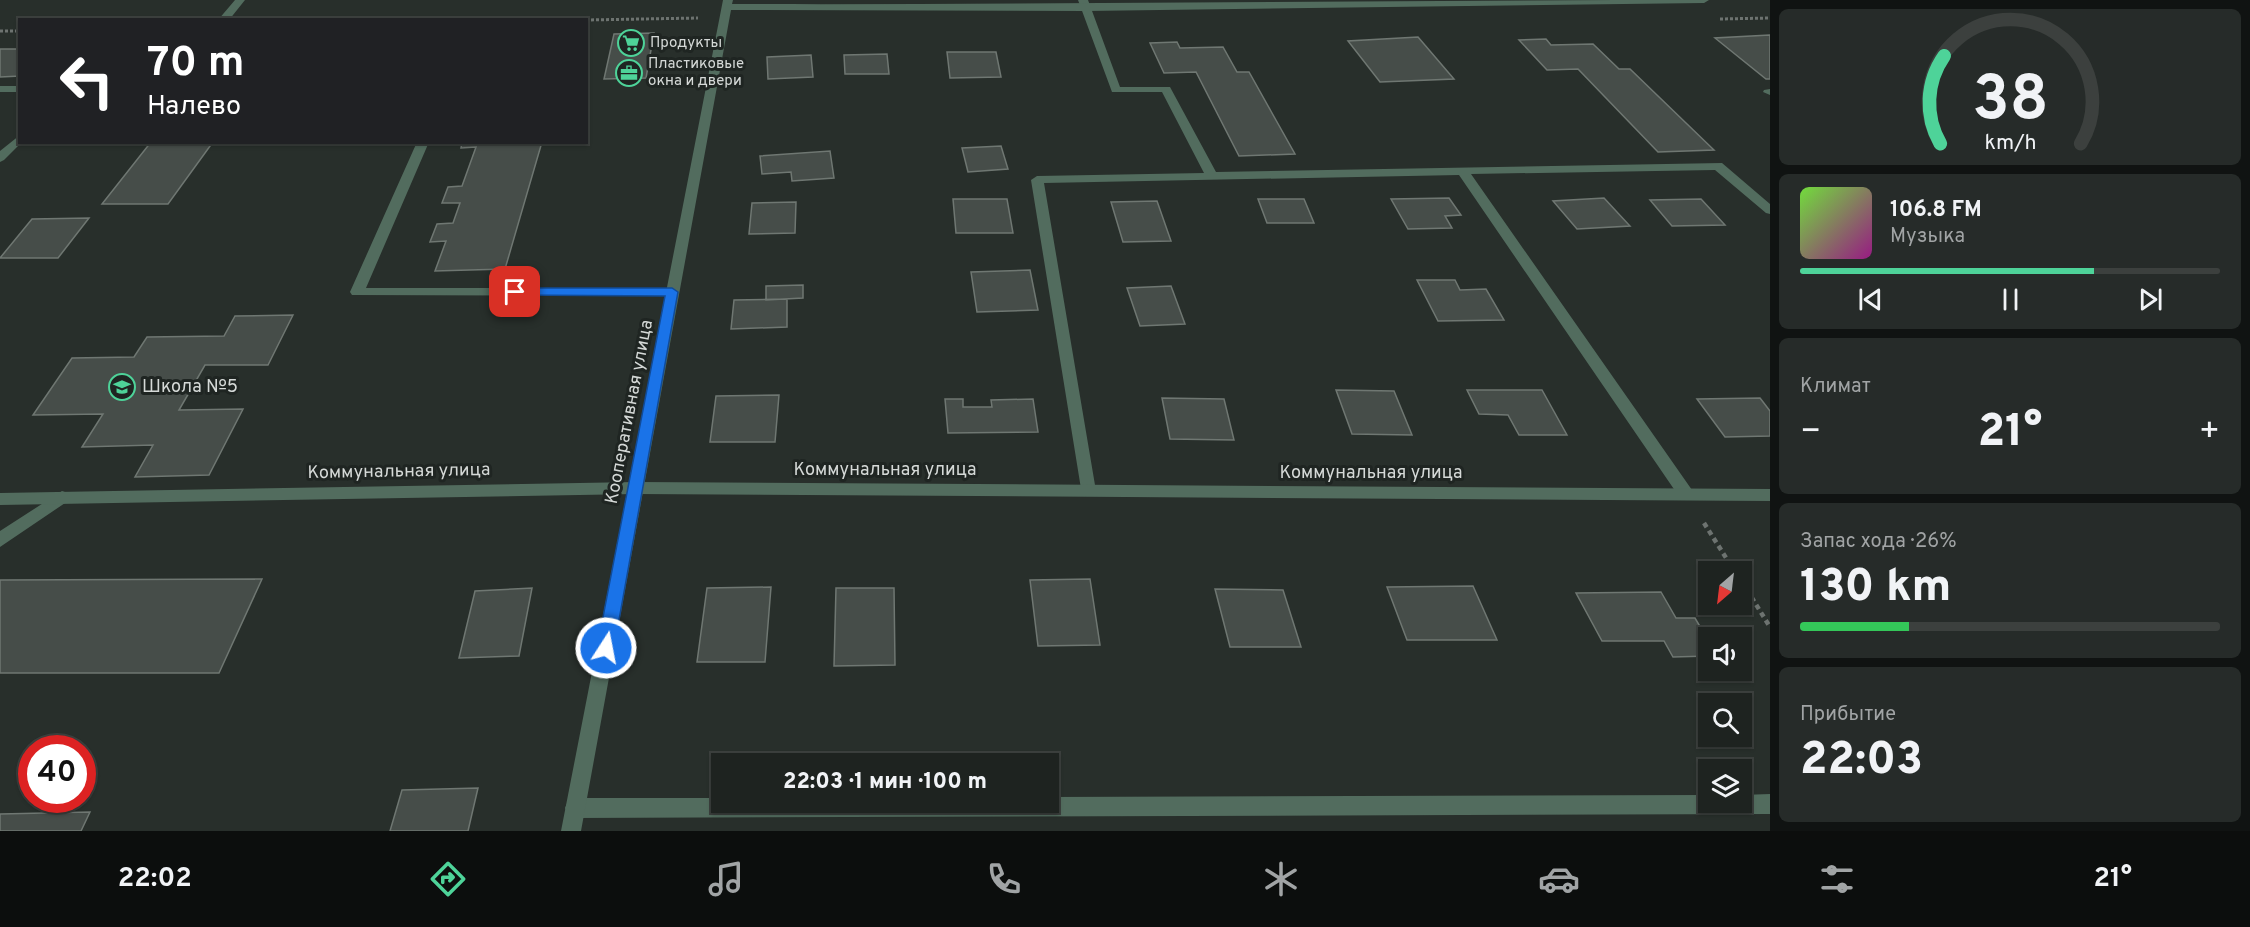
<!DOCTYPE html>
<html lang="ru">
<meta charset="utf-8">
<style>
:root{--surface:#1e2320;--page:#262b29;--text:#f1f3f6;--muted:#a1a4a5;--line:#3c403e;--accent:#4ed399}
body{margin:0;font-family:Overpass,sans-serif;background:var(--page);color:var(--text);height:100vh;display:flex;flex-direction:column;font-size:22px;white-space:nowrap}
*{box-sizing:border-box;margin:0}
p{font-size:20px;color:var(--muted)}
.icon{flex:none;width:33px;height:33px;fill:none;stroke:currentColor;stroke-width:2;stroke-linecap:round;stroke-linejoin:round}
.map{position:relative;flex:1;overflow:hidden}
.details{display:flex;flex-direction:column;gap:9px;padding:9px;background:#101312;width:480px}
.details>*{flex:none}
.banner{position:absolute;left:18px;top:18px;width:570px;height:126px;border-radius:0px;box-shadow:0 2px 4px #0004,0 0 0 2px var(--line);background:#202124;color:#fff;overflow:hidden}
.needle{width:39px;rotate:208deg}
.controls{position:absolute;left:1698px;top:561px;display:grid;gap:12px}
.controls a{display:grid;place-items:center;width:54px;height:54px;border-radius:0px;background:var(--surface);box-shadow:0 2px 4px #0004,0 0 0 2px var(--line);font-size:30px}
.speed{position:absolute;left:18px;top:735px;display:flex;gap:12px;font-size:30px;font-weight:700;text-align:center}
.speed>*{display:grid;place-content:center;width:78px;height:78px;border-radius:50%;background:var(--surface);box-shadow:0 2px 4px #0004,0 0 0 2px var(--line);line-height:1}
.speed .limit{border:9px solid #d22;background:#fff;color:#111}
.pin{position:absolute;display:grid;place-items:center;width:51px;height:51px;color:#fff;margin:-26px;border-radius:12px;box-shadow:0 3px 9px #0006}
.me{position:absolute;width:66px;margin:-33px;rotate:11deg;stroke-linejoin:round;filter:drop-shadow(0 0 4px #0008)}
.turn{display:flex;align-items:center;gap:21px;height:126px;padding:0 30px;font-size:27px}
.turn .icon{width:78px;height:78px;stroke-width:2.5}
.turn b{display:block;font-size:42px;line-height:51px}
.big{font-size:45px;font-weight:800;line-height:1.1}
.details .card{flex:1;display:flex;flex-direction:column;justify-content:center;gap:9px;min-width:0;padding:0 21px;border-radius:9px;background:var(--page)}
.details .dial{align-items:center;gap:0}
.dial svg{height:156px;overflow:visible;fill:none;stroke:var(--line);stroke-width:7;stroke-linecap:round;text-anchor:middle}
.dial text{fill:var(--text);stroke:none}
.song{display:flex;align-items:center;gap:18px}
.cover{width:72px;height:72px;border-radius:9px;background:linear-gradient(135deg,hsl(100 70% 55%),hsl(310 70% 35%))}
.played{height:6px;border-radius:3px;background:linear-gradient(90deg,var(--accent) 70%,var(--line) 70%)}
.keys{display:flex;justify-content:space-around;direction:ltr}
.heat{display:flex;justify-content:space-between;align-items:center;font-size:33px;direction:ltr}
.charge{height:9px;border-radius:4px;background:linear-gradient(90deg,#34c759 26%,var(--line) 0)}
.trip{position:absolute;left:711px;top:753px;width:348px;height:60px;border-radius:0px;background:var(--surface);box-shadow:0 2px 4px #0004,0 0 0 2px var(--line);font-weight:800;line-height:60px;text-align:center}
.dock{display:flex;height:96px;justify-content:space-around;align-items:center;background:#0c0e0d;color:var(--muted)}
.dock .icon{width:42px;height:42px}
.dock .on{color:var(--accent)}
.dock b{font-size:27px;color:var(--text)}
main{display:flex;flex:1;min-height:0}
.map>svg:first-child{display:block}
</style>
<main>
<div class="map">
<svg width="1770" height="831" viewBox="0 0 1770 831">
<rect width="100%" height="100%" fill="#282f2b"/>
<path fill="#464d49" stroke="#6f7772" stroke-width="1.5" d="M 654,33 L 646,78 L 604,79 L 614,34 Z
M 1770,35 L 1770,79 L 1766,79 L 1715,38 Z
M 1418,37 L 1454,79 L 1380,82 L 1348,41 Z
M 1546,39 L 1551,45 L 1593,44 L 1619,69 L 1630,69 L 1714,150 L 1658,152 L 1578,69 L 1547,70 L 1519,40 Z
M 1177,42 L 1180,48 L 1223,47 L 1237,72 L 1249,72 L 1295,154 L 1239,156 L 1196,72 L 1164,73 L 1150,43 Z
M 0,49 L 20,49 L 20,76 L 0,77 Z
M 947,52 L 996,52 L 1001,77 L 950,78 Z
M 887,54 L 889,74 L 845,74 L 844,55 Z
M 811,55 L 813,77 L 768,79 L 767,57 Z
M 151,142 L 213,142 L 168,204 L 102,204 Z
M 462,142 L 542,142 L 505,269 L 435,271 L 446,241 L 430,242 L 437,224 L 453,223 L 460,203 L 442,203 L 448,187 L 462,186 L 476,147 L 461,148 Z
M 1001,146 L 1008,169 L 968,172 L 962,148 Z
M 830,151 L 834,178 L 792,181 L 791,172 L 762,174 L 760,156 Z
M 1449,198 L 1461,215 L 1445,216 L 1452,228 L 1408,229 L 1391,199 Z
M 1604,198 L 1630,226 L 1577,229 L 1553,201 Z
M 953,199 L 1007,199 L 1013,233 L 956,233 Z
M 1258,199 L 1304,199 L 1314,223 L 1267,223 Z
M 1701,199 L 1725,225 L 1672,226 L 1650,200 Z
M 1157,201 L 1171,241 L 1123,242 L 1111,202 Z
M 796,202 L 795,233 L 749,234 L 752,203 Z
M 89,218 L 58,258 L 0,258 L 32,219 Z
M 1030,270 L 1038,310 L 977,312 L 971,272 Z
M 1417,280 L 1455,280 L 1460,290 L 1486,289 L 1504,320 L 1438,321 Z
M 803,285 L 803,298 L 766,300 L 766,286 Z
M 1171,286 L 1185,324 L 1140,326 L 1127,288 Z
M 787,299 L 787,327 L 731,329 L 734,300 Z
M 293,315 L 268,365 L 205,365 L 179,410 L 243,409 L 209,475 L 135,477 L 153,445 L 82,447 L 103,414 L 33,415 L 72,358 L 134,357 L 147,337 L 224,336 L 235,316 Z
M 1336,390 L 1394,391 L 1412,435 L 1352,434 Z
M 1467,390 L 1542,390 L 1567,435 L 1519,435 L 1508,415 L 1479,414 Z
M 779,395 L 775,442 L 710,442 L 716,396 Z
M 1162,398 L 1224,399 L 1234,440 L 1170,439 Z
M 1760,398 L 1770,411 L 1770,436 L 1725,437 L 1697,399 Z
M 945,399 L 963,399 L 963,407 L 992,407 L 991,400 L 1033,399 L 1038,432 L 948,433 Z
M 262,579 L 219,673 L 0,673 L 0,580 Z
M 1090,579 L 1100,645 L 1038,646 L 1030,580 Z
M 1473,586 L 1497,640 L 1407,640 L 1387,587 Z
M 771,587 L 765,662 L 697,662 L 707,588 Z
M 532,588 L 519,656 L 459,658 L 475,591 Z
M 836,588 L 894,588 L 895,665 L 834,666 Z
M 1215,589 L 1283,590 L 1301,647 L 1230,647 Z
M 1661,592 L 1676,618 L 1695,618 L 1708,640 L 1708,656 L 1673,657 L 1664,641 L 1602,641 L 1576,593 Z
M 478,788 L 468,831 L 390,831 L 402,790 Z
M 90,812 L 81,831 L 0,831 L 0,814 Z"/>
<g fill="none" stroke-linecap="round" stroke-linejoin="round">
<path stroke="#6d7370" stroke-width="3" stroke-dasharray="3 2" stroke-linecap="butt" d="M 1720,19 L 1770,18
M 586,20 L 698,18
M 0,31 L 20,31"/>
<path stroke="#6d7370" stroke-width="4.5" stroke-dasharray="5 4" stroke-linecap="butt" d="M 1704,523 L 1735,572
M 1742,582 L 1770,627"/>
<path fill="#526c5e" fill-rule="evenodd" d="M 235,0 L 245,0 L 229,20 L 218,20 Z
M 1078,0 L 1088,0 L 1120,87 L 1170,87 L 1216,172 L 1722,163 L 1770,204 L 1770,214 L 1766,213 L 1715,170 L 1471,174 L 1692,490 L 1694,494 L 1692,498 L 1680,498 L 1459,175 L 1044,183 L 1096,491 L 1094,495 L 1082,495 L 1031,180 L 1037,176 L 1204,173 L 1162,92 L 1112,92 Z
M 0,86 L 20,86 L 20,92 L 0,92 Z
M 1770,89 L 1770,95 L 1763,92 L 1764,90 Z
M 20,135 L 20,142 L 22,142 L 4,160 L 0,162 L 0,151 Z
M 417,142 L 429,142 L 366,288 L 672,288 L 679,292 L 672,296 L 352,295 L 350,292 Z
M 62,491 L 68,493 L 70,497 L 68,501 L 0,547 L 0,531 Z
M 1770,794 L 1770,814 L 575,818 L 568,815 L 565,808 L 568,801 L 575,798 L 722,798 L 722,802 L 1048,802 L 1048,797 L 1708,795 L 1708,802 L 1742,802 L 1742,795 Z"/>
<path fill="#526c5e" fill-rule="evenodd" d="M 636,482 L 1770,489 L 1770,501 L 636,494 L 0,505 L 0,493 Z"/>
<path fill="#526c5e" fill-rule="evenodd" d="M 723,0 L 733,0 L 732,4 C 1058,5 1383,0 1709,0 L 1704,3 L 1086,11 L 731,10 L 581,831 L 561,831 Z"/>
</g>
<path fill="#1a73e8" stroke="#114b97" stroke-width="1.5" d="M 515,288 L 672,288 L 678,292 L 614,648 L 611,653 L 606,655 L 600,653 L 597,648 L 665,296 L 510,295 L 510,289 Z"/>
<defs>
<symbol id="supermarket-ring" viewBox="-11 -11 22 22"><circle r="9.5" fill="#1f2522" stroke="#4ed399" stroke-width="1.5"/><path d="M-6-5.5h2.5l.6 2H6L4.5 2H-2.5L-4.4-4H-6ZM-1.5 3.2a1.3 1.3 0 1 0 .1 0ZM3 3.2a1.3 1.3 0 1 0 .1 0Z" fill="#4ed399"/></symbol>
<symbol id="office-ring" viewBox="-11 -11 22 22"><circle r="9.5" fill="#1f2522" stroke="#4ed399" stroke-width="1.5"/><path d="M-6-3h4V-5.5h4V-3h4V5H-6ZM-1-4.5V-3h2v-1.5ZM-6 0V1H6V0Z" fill="#4ed399"/></symbol>
<symbol id="school-ring" viewBox="-11 -11 22 22"><circle r="9.5" fill="#1f2522" stroke="#4ed399" stroke-width="1.5"/><path d="M0-5L7-2L0 1L-7-2ZM-4 1L0 2.5L4 1V4Q0 6-4 4Z" fill="#4ed399"/></symbol>
</defs>
<g fill-rule="evenodd">
<use href="#supermarket-ring" x="616" y="28" width="30" height="30"/>
<use href="#office-ring" x="614" y="58" width="30" height="30"/>
<use href="#school-ring" x="107" y="372" width="30" height="30"/>
</g>
<g text-anchor="middle" dominant-baseline="central" stroke-width="6" stroke-linejoin="round" paint-order="stroke">
<g font-size="15" fill="#d5d9d7" stroke="#1f2522" text-anchor="start">
<text x="650" y="43">Продукты</text>
<text x="648" y="64">Пластиковые<tspan x="648" dy="17">окна и двери</tspan></text>
</g>
<g font-size="18" fill="#d5d9d7" stroke="#1f2522" text-anchor="start">
<text x="142" y="387">Школа №5</text>
</g>
<g font-size="18" fill="#d5d9d7" stroke="#1f2522">
<text transform="translate(630 412) rotate(-79)">Кооперативная улица</text>
<text x="885" y="470">Коммунальная улица</text>
<text transform="translate(399 472) rotate(-1)">Коммунальная улица</text>
<text x="1371" y="473">Коммунальная улица</text>
</g>
</g>
</svg>
<div class="controls">
<a><svg class="needle" viewBox="-14 -14 28 28"><path d="M0-13l5 13h-10z" fill="#e53935"/><path d="M0 13l5-13h-10z" fill="#a1a4a5"/></svg></a>
<a><svg class="icon" aria-label="sound" viewBox="0 0 24 24"><path d="M4 9h4l5-4v14l-5-4H4zM17 9q2 3 0 6"/></svg></a>
<a><svg class="icon" aria-label="search" viewBox="0 0 24 24"><circle cx="10" cy="10" r="6"/><path d="M15 15l6 6"/></svg></a>
<a><svg class="icon" aria-label="layers" viewBox="0 0 24 24"><path d="M12 4l9 5-9 5-9-5zM3 14l9 5 9-5"/></svg></a>
</div>
<div class="speed"><div class="limit">40</div></div>
<div class="pin" style="left:515px;top:292px;background:#d93025"><svg class="icon" aria-label="arrive" viewBox="0 0 24 24"><path d="M6 21V4h12l-3 4 3 4H6"/></svg></div>
<svg class="me" style="left:606px;top:648px" viewBox="-20 -20 40 40"><circle r="17" fill="#1a73e8" stroke="#fff" stroke-width="3"/><path d="M0-11L8 9 0 5-8 9z" fill="#fff"/></svg>
<div class="trip">22:03 · 1 мин · 100 m</div>
<div class="banner">
<div class="turn"><svg class="icon" aria-label="left" viewBox="0 0 24 24"><path d="M17 20v-9H6M10 6l-5 5 5 5"/></svg><div><b>70 m</b>Налево</div></div>
</div>
</div>
<section class="details">
<div class="card dial"><svg viewBox="0 0 100 80">
<path d="M14 69A42 42 0 1 1 86 69"/>
<path d="M14 69A42 42 0 0 1 16 24" stroke="#4ed399"/>
<text x="50" y="56" font-size="32" font-weight="700">38</text>
<text x="50" y="72" font-size="11">km/h</text>
</svg></div>
<div class="card">
<div class="song"><i class="cover"></i><div><b>106.8 FM</b><p>Музыка</p></div></div>
<div class="played"></div>
<div class="keys"><svg class="icon" aria-label="previous" viewBox="0 0 24 24"><path d="M18 5L8 12l10 7zM5 5v14"/></svg><svg class="icon" aria-label="pause" viewBox="0 0 24 24"><path d="M8 5v14M16 5v14"/></svg><svg class="icon" aria-label="next" viewBox="0 0 24 24"><path d="M6 5l10 7-10 7zM19 5v14"/></svg></div>
</div>
<div class="card"><p>Климат</p>
<div class="heat"><a>−</a><b class="big">21°</b><a>+</a></div>
</div>
<div class="card"><p>Запас хода · 26%</p><b class="big">130 km</b><div class="charge"></div></div>
<div class="card"><p>Прибытие</p><b class="big">22:03</b></div>
</section>
</main>
<nav class="dock">
<b>22:02</b>
<svg class="icon on" aria-label="directions" viewBox="0 0 24 24"><path d="M12 3l9 9-9 9-9-9zM9 14v-3h6M13 9l2 2-2 2"/></svg>
<svg class="icon" aria-label="music" viewBox="0 0 24 24"><path d="M9 18V5l10-2v13"/><circle cx="6" cy="18" r="3"/><circle cx="16" cy="16" r="3"/></svg>
<svg class="icon" aria-label="phone" viewBox="0 0 24 24"><path d="M5 4h4l2 5-3 2q2 4 5 5l2-3 5 2v4C11 20 4 13 5 4z"/></svg>
<svg class="icon" aria-label="climate" viewBox="0 0 24 24"><path d="M12 3v18M4 7l16 10M4 17L20 7"/></svg>
<svg class="icon" aria-label="car" viewBox="0 0 24 24"><path d="M5 17H2v-5l4-1 3-4h7l3 4 3 1v5h-3M9 17h6M6 11h13"/><circle cx="7" cy="17" r="2"/><circle cx="17" cy="17" r="2"/></svg>
<svg class="icon" aria-label="filters" viewBox="0 0 24 24"><path d="M4 7h16M4 17h16"/><circle cx="9" cy="7" r="2"/><circle cx="15" cy="17" r="2"/></svg>
<b>21°</b>
</nav>
